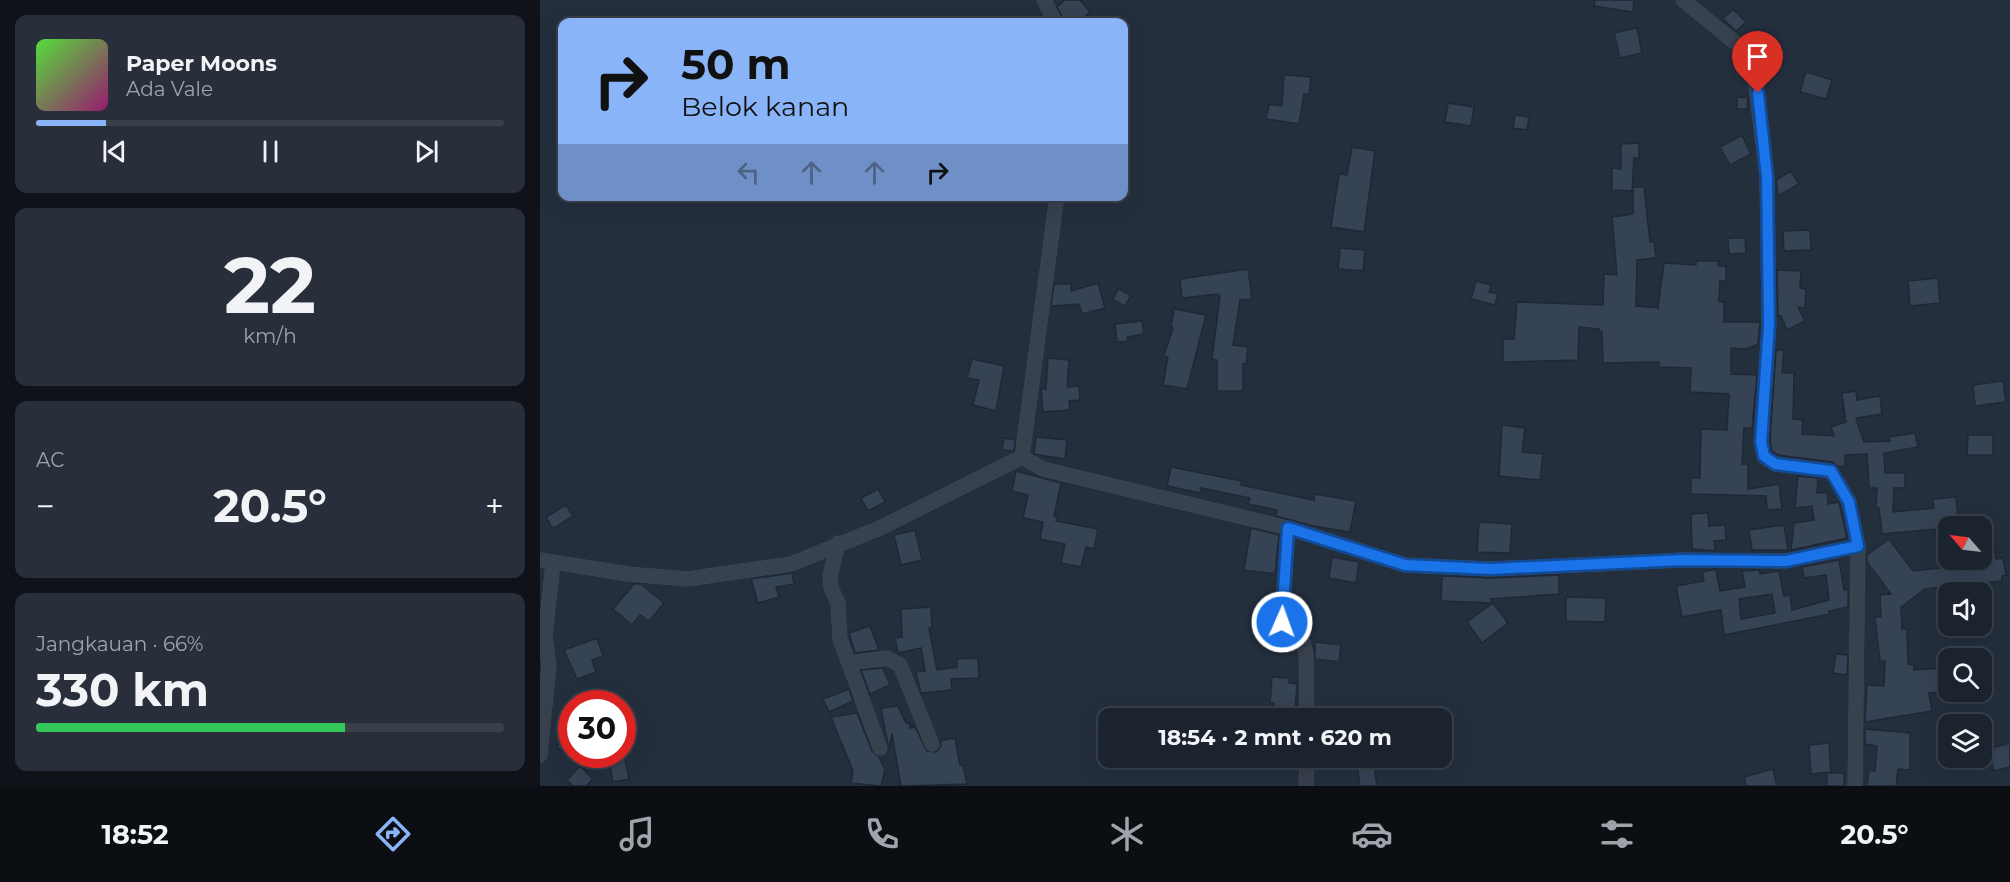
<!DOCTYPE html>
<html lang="id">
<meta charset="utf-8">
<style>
:root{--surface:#1b232e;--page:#282f3a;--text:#f1f3f6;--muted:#a0a4aa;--line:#39404a;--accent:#8ab4f8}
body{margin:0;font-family:Montserrat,sans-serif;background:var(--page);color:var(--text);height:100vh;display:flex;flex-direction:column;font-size:22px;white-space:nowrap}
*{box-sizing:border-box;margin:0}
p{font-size:20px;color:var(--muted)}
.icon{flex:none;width:33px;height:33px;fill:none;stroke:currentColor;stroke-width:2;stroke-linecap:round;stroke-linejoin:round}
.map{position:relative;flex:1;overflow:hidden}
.sheet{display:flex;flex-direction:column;gap:15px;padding:15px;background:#0f1319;width:540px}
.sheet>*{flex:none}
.guide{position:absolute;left:18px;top:18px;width:570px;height:183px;border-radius:12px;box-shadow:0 6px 24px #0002,0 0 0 2px var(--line);background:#8ab4f8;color:#111;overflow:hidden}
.needle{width:39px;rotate:298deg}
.tools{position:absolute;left:1398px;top:516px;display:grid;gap:12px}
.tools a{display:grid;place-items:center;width:54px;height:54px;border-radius:12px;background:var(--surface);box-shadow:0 6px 24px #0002,0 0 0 2px var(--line);font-size:30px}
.speed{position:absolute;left:18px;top:690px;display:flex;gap:12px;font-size:30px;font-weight:700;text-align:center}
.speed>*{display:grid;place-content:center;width:78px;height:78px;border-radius:50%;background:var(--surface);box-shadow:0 6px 24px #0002,0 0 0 2px var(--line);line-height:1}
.speed .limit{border:9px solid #d22;background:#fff;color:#111}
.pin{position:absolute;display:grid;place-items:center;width:51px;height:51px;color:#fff;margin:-62px -26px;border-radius:50% 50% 50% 0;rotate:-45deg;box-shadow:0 0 6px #0007}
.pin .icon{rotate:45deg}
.me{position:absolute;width:66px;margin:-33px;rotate:2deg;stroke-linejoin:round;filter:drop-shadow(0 0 4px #0008)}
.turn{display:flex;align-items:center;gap:21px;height:126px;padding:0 24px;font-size:27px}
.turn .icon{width:78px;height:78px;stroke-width:2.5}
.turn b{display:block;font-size:42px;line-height:51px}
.lanes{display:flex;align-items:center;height:57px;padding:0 24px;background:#0003;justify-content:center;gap:30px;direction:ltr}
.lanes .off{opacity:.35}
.big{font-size:45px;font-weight:700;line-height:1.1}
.sheet .widget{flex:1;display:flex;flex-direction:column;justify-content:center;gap:9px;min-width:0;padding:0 21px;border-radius:12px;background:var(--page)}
.sheet .dial{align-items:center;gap:0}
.dial b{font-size:78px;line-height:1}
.song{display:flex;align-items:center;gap:18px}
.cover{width:72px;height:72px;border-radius:9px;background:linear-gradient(135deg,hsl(110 70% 55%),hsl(320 70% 35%))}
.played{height:6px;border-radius:3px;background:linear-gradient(90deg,var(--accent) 15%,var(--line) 15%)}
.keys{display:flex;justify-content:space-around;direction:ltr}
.heat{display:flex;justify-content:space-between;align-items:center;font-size:33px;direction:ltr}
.charge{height:9px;border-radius:4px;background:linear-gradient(90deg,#34c759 66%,var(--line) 0)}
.trip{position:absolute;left:558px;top:708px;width:354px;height:60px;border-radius:12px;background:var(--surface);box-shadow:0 6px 24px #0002,0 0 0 2px var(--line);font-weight:700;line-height:60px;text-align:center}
.menu{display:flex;height:96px;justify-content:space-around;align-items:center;background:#0b0e12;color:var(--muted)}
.menu .icon{width:42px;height:42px}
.menu .on{color:var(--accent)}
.menu b{font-size:27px;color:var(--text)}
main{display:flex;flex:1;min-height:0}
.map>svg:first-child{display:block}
</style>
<main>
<section class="sheet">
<div class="widget">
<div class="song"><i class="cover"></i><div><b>Paper Moons</b><p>Ada Vale</p></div></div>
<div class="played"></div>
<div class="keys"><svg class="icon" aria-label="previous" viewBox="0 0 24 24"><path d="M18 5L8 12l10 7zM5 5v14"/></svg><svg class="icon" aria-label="pause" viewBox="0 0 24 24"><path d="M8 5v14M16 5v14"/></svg><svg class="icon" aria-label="next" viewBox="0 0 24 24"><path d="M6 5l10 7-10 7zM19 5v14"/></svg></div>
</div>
<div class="widget dial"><b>22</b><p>km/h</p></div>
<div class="widget"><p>AC</p>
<div class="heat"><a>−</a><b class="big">20.5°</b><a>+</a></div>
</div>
<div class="widget"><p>Jangkauan · 66%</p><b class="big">330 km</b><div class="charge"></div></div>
</section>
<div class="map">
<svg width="1470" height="786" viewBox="0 0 1470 786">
<rect width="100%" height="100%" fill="#242f3e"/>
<path fill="#364354" stroke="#1f2835" stroke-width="1.5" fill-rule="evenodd" d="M 525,0 L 540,0 L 550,12 L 538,22 L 525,22 L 517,7 Z
M 1055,0 L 1094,0 L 1093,12 L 1054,6 Z
M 1193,9 L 1206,22 L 1196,31 L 1183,19 Z
M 1097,28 L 1102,53 L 1080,58 L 1074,33 Z
M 1266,72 L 1292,80 L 1286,99 L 1260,92 Z
M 744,75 L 771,77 L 769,94 L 764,94 L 759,124 L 726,119 L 729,104 L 742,106 Z
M 1197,97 L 1208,98 L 1207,109 L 1197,109 Z
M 908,103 L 934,107 L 931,126 L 905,122 Z
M 975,115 L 989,117 L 987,130 L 973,128 Z
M 1202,135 L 1211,154 L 1190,165 L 1180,147 Z
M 1099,143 L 1099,158 L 1094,158 L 1092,191 L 1072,190 L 1072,168 L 1081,169 L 1081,144 Z
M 812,147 L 835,151 L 824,232 L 791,227 L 799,174 L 807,175 Z
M 1251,171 L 1259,184 L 1238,196 L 1236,180 Z
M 1093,187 L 1104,187 L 1110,242 L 1114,242 L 1116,258 L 1097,260 L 1096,306 L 1118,308 L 1124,263 L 1156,265 L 1156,261 L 1178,261 L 1178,266 L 1186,266 L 1186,281 L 1180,281 L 1179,302 L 1184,302 L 1184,322 L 1220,322 L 1218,344 L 1207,349 L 1191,348 L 1191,374 L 1217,375 L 1212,428 L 1204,428 L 1202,464 L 1208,464 L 1208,489 L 1239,484 L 1242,509 L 1227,510 L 1226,496 L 1151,494 L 1151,478 L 1160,478 L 1161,429 L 1187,430 L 1189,394 L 1150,392 L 1151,368 L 1119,367 L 1119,362 L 1063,363 L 1062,332 L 1059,332 L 1059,329 L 1039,327 L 1038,360 L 963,362 L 963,339 L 974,339 L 977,302 L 1063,305 L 1064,274 L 1077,275 L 1072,217 L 1093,214 Z
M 1270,230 L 1271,250 L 1244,251 L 1243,231 Z
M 1188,238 L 1205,238 L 1206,253 L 1189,254 Z
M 800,248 L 825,250 L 823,271 L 798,269 Z
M 708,269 L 712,299 L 700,300 L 693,345 L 708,347 L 706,364 L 703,364 L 703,391 L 677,391 L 677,360 L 672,359 L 680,296 L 678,294 L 642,298 L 640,279 Z
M 1237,270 L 1261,271 L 1260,288 L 1266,289 L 1265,308 L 1258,307 L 1265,321 L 1247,330 L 1241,316 L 1238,316 Z
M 1398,278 L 1400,303 L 1370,306 L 1368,281 Z
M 936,281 L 951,285 L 949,292 L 958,294 L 955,305 L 931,299 Z
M 558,283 L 565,308 L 542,314 L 539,304 L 511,306 L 514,284 L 531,284 L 531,291 Z
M 578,289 L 591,295 L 585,306 L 573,300 Z
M 634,309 L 666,315 L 647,389 L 623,385 L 628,357 L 624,355 L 633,328 L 631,327 Z
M 602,321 L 604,334 L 587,337 L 588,341 L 577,342 L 575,324 Z
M 1236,350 L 1244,350 L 1242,373 L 1254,373 L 1253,419 L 1263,420 L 1262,434 L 1294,436 L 1291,427 L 1306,422 L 1302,393 L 1316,391 L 1317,400 L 1340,396 L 1342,414 L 1316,418 L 1324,442 L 1350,441 L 1349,437 L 1375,433 L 1378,447 L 1344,453 L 1345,473 L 1365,473 L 1365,488 L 1354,488 L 1353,512 L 1394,508 L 1393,499 L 1416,497 L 1419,526 L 1408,526 L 1408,560 L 1442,560 L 1442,548 L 1454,546 L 1456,559 L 1463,558 L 1466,575 L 1462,576 L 1462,581 L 1385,589 L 1361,607 L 1362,629 L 1367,629 L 1368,664 L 1374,665 L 1374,670 L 1403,668 L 1405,692 L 1389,693 L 1392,711 L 1325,722 L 1327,685 L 1344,686 L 1345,661 L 1340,661 L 1335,617 L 1341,617 L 1340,595 L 1351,594 L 1327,562 L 1327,555 L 1349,539 L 1373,571 L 1400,568 L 1396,529 L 1342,534 L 1339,508 L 1336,508 L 1337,488 L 1329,488 L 1327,454 L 1305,455 L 1305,466 L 1299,467 L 1292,462 L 1238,455 L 1232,451 L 1230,441 Z
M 508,358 L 529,360 L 527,387 L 539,386 L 540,400 L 529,401 L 530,410 L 503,412 L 501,389 L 506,389 Z
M 432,359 L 464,366 L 456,411 L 433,405 L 439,380 L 427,378 Z
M 1463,381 L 1466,402 L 1435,406 L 1433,385 Z
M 962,425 L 985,428 L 982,452 L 1003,454 L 1000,480 L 959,476 Z
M 1428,435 L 1453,435 L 1453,455 L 1427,455 Z
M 496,437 L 527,440 L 525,459 L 494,454 Z
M 464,438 L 475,440 L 474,451 L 462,450 Z
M 631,467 L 702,481 L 701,485 L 774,500 L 775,494 L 816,501 L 810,532 L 773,526 L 736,516 L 737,510 L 708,504 L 710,498 L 661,488 L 660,493 L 627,486 Z
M 476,471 L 521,483 L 514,516 L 517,517 L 516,521 L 558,529 L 554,549 L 546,547 L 541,567 L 521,563 L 525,544 L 500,539 L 503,522 L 483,518 L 488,495 L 472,491 Z
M 1258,476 L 1278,478 L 1277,493 L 1287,492 L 1288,504 L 1299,502 L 1307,538 L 1251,550 L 1254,523 L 1274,520 L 1272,506 L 1255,508 Z
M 338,489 L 345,502 L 328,511 L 321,498 Z
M 26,505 L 33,516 L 13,529 L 6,517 Z
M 1168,513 L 1169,526 L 1185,525 L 1186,540 L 1174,541 L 1175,551 L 1152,549 L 1151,514 Z
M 939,522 L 972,524 L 970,553 L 937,552 Z
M 1244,525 L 1248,550 L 1212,550 L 1209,530 Z
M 711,528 L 739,535 L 735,574 L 704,570 Z
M 375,530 L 382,560 L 361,565 L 354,535 Z
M 792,557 L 819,562 L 816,583 L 789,578 Z
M 1299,560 L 1304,590 L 1308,589 L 1308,607 L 1289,611 L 1290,614 L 1184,635 L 1181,610 L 1142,617 L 1136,586 L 1164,581 L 1162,572 L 1176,569 L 1180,591 L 1205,587 L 1202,571 L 1219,570 L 1220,574 L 1239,571 L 1244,596 L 1250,595 L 1252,610 L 1289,600 L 1286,575 L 1264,578 L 1262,567 ZM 1232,594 L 1235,613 L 1201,619 L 1199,599 Z
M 252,573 L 254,584 L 236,587 L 239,597 L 218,603 L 211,579 Z
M 1019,575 L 1019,594 L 950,599 L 953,603 L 901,601 L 902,576 L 950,578 Z
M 94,584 L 101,584 L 124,603 L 109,621 L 100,615 L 92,625 L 73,609 Z
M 1026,597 L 1066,598 L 1065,622 L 1026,621 Z
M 953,603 L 968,623 L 942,643 L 927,622 Z
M 391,607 L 392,628 L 389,628 L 397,670 L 417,667 L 417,659 L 438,658 L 439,678 L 411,679 L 412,690 L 381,693 L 376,672 L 385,671 L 381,648 L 358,653 L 355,638 L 362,637 L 361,609 Z
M 330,626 L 339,650 L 315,653 L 309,633 Z
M 57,638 L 63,656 L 52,660 L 56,672 L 37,679 L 24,650 Z
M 775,642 L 801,645 L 799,662 L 775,659 Z
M 1296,654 L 1308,655 L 1307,675 L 1293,673 Z
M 343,668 L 350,685 L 330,694 L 321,670 Z
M 732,677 L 750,678 L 749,683 L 757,684 L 755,710 L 733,709 L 734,703 L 730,703 Z
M 309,689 L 313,701 L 289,712 L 283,699 Z
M 358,706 L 366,723 L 369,722 L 370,728 L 375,727 L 387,751 L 396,752 L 401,746 L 400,741 L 415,738 L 420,765 L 423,765 L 427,784 L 361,786 L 352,734 L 349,750 L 341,708 Z
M 317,713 L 332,751 L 339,757 L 345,770 L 341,786 L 311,783 L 313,771 L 291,717 Z
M 32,720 L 32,754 L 68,754 L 52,765 L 17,748 Z
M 1325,729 L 1370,733 L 1370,770 L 1358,769 L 1356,786 L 1327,786 L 1329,770 L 1335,771 L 1337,746 L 1325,744 Z
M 1289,743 L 1291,772 L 1271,774 L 1269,745 Z
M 1470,743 L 1470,767 L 1454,771 L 1448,749 Z
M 68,754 L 84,754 L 89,779 L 73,782 Z
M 834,763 L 837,786 L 820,786 L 817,765 Z
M 40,766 L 53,779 L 46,786 L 33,786 L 27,780 Z
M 1233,769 L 1237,786 L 1206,786 L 1204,777 Z
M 1287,773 L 1304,773 L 1304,786 L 1287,786 Z"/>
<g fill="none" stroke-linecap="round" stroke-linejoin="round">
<defs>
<path id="minor" d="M 504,0 L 515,22
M 1143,0 L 1198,45 L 1213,64 L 1227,177 L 1229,325 L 1221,442 L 1224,457 L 1235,464 L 1291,471 L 1309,502 L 1318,546 L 1315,786
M 482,457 L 503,469 L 748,528 L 865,565 L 950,569 L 1143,560 L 1246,561 L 1318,546
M 482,457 L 517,196
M 748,528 L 742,623 L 745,632 L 763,642 L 766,654 L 767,718
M 298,543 L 290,576 L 291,588 L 298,603 L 300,639 L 340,748
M 0,560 L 88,574 L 147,579 L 251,564 L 340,528 L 482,457
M 309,663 L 347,658 L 360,665 L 392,744
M 0,755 L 9,665 L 5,636 L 13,563
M 766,786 L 767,758"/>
</defs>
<use href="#minor" stroke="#414a57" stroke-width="15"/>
<use href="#minor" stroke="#38414e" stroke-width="14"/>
</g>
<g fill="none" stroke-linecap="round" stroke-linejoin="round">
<defs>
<path id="route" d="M 742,622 L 748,528 L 865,565 L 950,569 L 1143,560 L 1246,561 L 1318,546 L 1309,502 L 1291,471 L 1235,464 L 1224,456 L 1221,442 L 1229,325 L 1227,177 L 1218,93"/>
</defs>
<use href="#route" stroke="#114b97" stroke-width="15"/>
<use href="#route" stroke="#1a73e8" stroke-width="10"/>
</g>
</svg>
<div class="tools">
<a><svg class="needle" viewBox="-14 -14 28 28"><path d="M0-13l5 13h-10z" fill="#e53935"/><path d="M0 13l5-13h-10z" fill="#a0a4aa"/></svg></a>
<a><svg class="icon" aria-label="sound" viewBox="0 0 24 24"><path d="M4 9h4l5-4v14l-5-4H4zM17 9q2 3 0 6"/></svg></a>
<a><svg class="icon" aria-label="search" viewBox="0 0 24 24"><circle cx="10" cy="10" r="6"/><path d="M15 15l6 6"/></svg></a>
<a><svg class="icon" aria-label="layers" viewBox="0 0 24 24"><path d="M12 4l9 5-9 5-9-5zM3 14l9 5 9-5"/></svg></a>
</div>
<div class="speed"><div class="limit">30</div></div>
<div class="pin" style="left:1218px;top:93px;background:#d93025"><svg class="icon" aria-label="arrive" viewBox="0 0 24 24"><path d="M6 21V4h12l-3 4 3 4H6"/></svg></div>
<svg class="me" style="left:742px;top:622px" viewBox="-20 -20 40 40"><circle r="17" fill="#1a73e8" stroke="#fff" stroke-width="3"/><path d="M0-11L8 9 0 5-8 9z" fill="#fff"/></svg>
<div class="trip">18:54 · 2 mnt · 620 m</div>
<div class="guide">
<div class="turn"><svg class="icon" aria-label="right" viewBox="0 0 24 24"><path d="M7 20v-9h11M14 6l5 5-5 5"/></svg><div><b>50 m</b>Belok kanan</div></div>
<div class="lanes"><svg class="icon off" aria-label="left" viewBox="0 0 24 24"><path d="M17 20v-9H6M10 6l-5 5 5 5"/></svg><svg class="icon off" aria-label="ahead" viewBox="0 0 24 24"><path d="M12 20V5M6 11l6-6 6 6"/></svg><svg class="icon off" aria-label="ahead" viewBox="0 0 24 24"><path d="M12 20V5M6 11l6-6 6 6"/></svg><svg class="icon" aria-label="right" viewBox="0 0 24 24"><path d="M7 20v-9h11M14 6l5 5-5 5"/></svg></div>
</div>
</div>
</main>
<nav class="menu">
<b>18:52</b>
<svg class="icon on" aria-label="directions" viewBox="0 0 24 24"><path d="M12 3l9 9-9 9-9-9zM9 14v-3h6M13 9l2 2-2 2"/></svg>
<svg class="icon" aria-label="music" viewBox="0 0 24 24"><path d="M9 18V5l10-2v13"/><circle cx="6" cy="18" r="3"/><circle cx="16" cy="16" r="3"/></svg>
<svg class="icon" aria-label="phone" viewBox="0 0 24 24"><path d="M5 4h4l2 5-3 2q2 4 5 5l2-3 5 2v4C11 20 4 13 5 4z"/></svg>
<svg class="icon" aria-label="climate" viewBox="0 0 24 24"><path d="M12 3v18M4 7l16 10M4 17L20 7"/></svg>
<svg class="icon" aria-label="car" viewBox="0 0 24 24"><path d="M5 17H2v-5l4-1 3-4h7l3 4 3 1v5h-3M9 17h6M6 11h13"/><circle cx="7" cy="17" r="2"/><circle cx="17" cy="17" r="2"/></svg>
<svg class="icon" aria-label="filters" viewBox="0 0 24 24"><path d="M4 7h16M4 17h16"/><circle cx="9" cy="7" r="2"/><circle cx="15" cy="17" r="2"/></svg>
<b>20.5°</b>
</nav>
